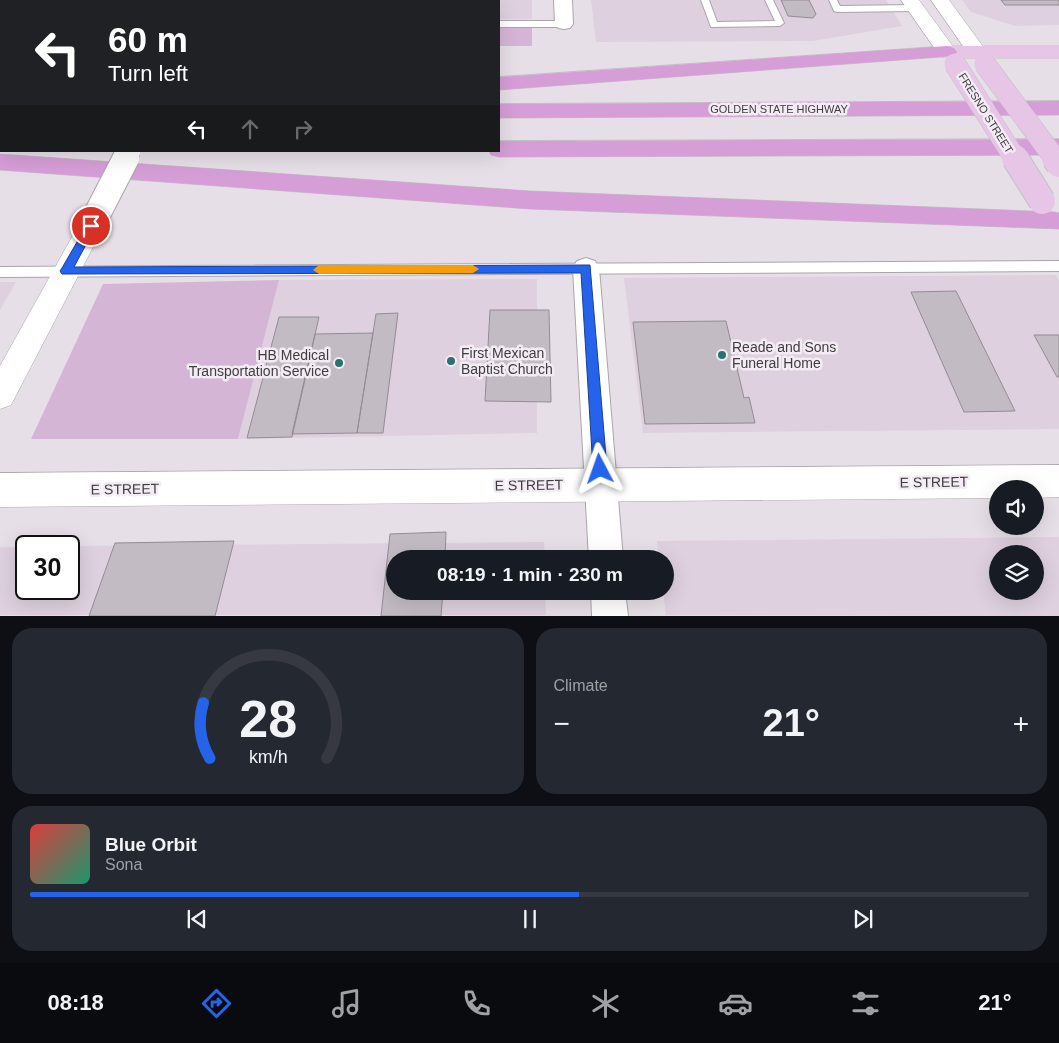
<!DOCTYPE html>
<meta charset="utf-8">
<style>
:root{--surface:#171b24;--page:#242831;--text:#f1f3f6;--muted:#9ea1a6;--line:#363941;--accent:#2563eb}
body{margin:0;font-family:Arial,sans-serif;background:var(--page);color:var(--text);height:100vh;display:flex;flex-direction:column;font-size:19px;white-space:nowrap}
*{box-sizing:border-box;margin:0}
p{font-size:16px;color:var(--muted)}
.icon{flex:none;width:28px;height:28px;fill:none;stroke:currentColor;stroke-width:2;stroke-linecap:round;stroke-linejoin:round}
.map{position:relative;height:616px;overflow:hidden}
.sheet{display:flex;flex-direction:column;gap:12px;padding:12px;background:#0d0f14;flex:1}
.sheet>*{flex:none}
.guide{position:absolute;left:0px;top:0px;width:500px;height:152px;box-shadow:0 5px 20px #0002;background:#202124;color:#fff;overflow:hidden}
.fabs{position:absolute;left:989px;top:480px;display:grid;gap:10px}
.fabs a{display:grid;place-items:center;width:55px;height:55px;border-radius:50%;background:var(--surface);box-shadow:0 5px 20px #0002;font-size:25px}
.speed{position:absolute;left:15px;top:535px;display:flex;gap:10px;font-size:25px;font-weight:700;text-align:center}
.speed>*{display:grid;place-content:center;width:65px;height:65px;border-radius:50%;background:var(--surface);box-shadow:0 5px 20px #0002;line-height:1}
.speed .limit{border:2px solid #111;border-radius:8px;background:#fff;color:#111}
.pin{position:absolute;display:grid;place-items:center;width:42px;height:42px;color:#fff;margin:-21px;border:2px solid #fff;border-radius:50%;box-shadow:0 1px 5px #0007}
.me{position:absolute;width:55px;margin:-28px;rotate:356deg;stroke-linejoin:round;filter:drop-shadow(0 0 4px #0008)}
.turn{display:flex;align-items:center;gap:18px;height:105px;padding:0 25px;font-size:22px}
.turn .icon{width:65px;height:65px;stroke-width:2.5}
.turn b{display:block;font-size:35px;line-height:42px}
.lanes{display:flex;align-items:center;height:48px;padding:0 25px;background:#0003;justify-content:center;gap:25px;direction:ltr}
.lanes .off{opacity:.35}
.big{font-size:38px;font-weight:700;line-height:1.1}
.sheet .card{flex:1;display:flex;flex-direction:column;justify-content:center;gap:8px;min-width:0;padding:0 18px;border-radius:20px;background:var(--page)}
.sheet .dial{align-items:center;gap:0}
.dial svg{height:130px;overflow:visible;fill:none;stroke:var(--line);stroke-width:7;stroke-linecap:round;text-anchor:middle}
.dial text{fill:var(--text);stroke:none}
.song{display:flex;align-items:center;gap:15px}
.cover{width:60px;height:60px;border-radius:8px;background:linear-gradient(135deg,hsl(0 70% 55%),hsl(160 70% 35%))}
.played{height:5px;border-radius:2px;background:linear-gradient(90deg,var(--accent) 55%,var(--line) 55%)}
.keys{display:flex;justify-content:space-around;direction:ltr}
.heat{display:flex;justify-content:space-between;align-items:center;font-size:28px;direction:ltr}
.sheet .tiles{flex:1;display:grid;gap:12px;grid-template-columns:1fr 1fr}
.card:last-child{grid-column:span 2}
.trip{position:absolute;left:386px;top:550px;width:288px;height:50px;border-radius:25px;background:var(--surface);box-shadow:0 5px 20px #0002;font-weight:700;line-height:50px;text-align:center}
.menu{display:flex;height:80px;justify-content:space-around;align-items:center;background:#090b0e;color:var(--muted)}
.menu .icon{width:35px;height:35px}
.menu .selected{color:var(--accent)}
.menu b{font-size:22px;color:var(--text)}
.map>svg:first-child{display:block}
</style>
<div class="map">
<svg width="1059" height="616" viewBox="0 0 1059 616">
<rect width="100%" height="100%" fill="#e7dfe7"/>
<path fill="#ded0de" fill-rule="evenodd" d="M 236,0 L 532,0 L 532,19 L 499,19 L 499,1 Z
M 591,0 L 886,0 L 902,26 L 813,41 L 596,42 Z
M 962,0 L 1059,0 L 1059,25 L 1015,26 L 971,12 Z
M 1056,275 L 1059,280 L 1059,429 L 643,433 L 624,278 Z
M 537,279 L 537,433 L 238,439 L 279,280 Z
M 0,282 L 16,282 L 0,310 Z
M 1059,537 L 1059,616 L 666,615 L 663,591 L 665,591 L 665,559 L 659,559 L 657,541 ZM 998,554 L 1035,554 L 1035,591 L 998,591 Z
M 544,542 L 545,559 L 395,559 L 395,591 L 545,591 L 546,615 L 0,615 L 0,547 L 26,547 L 26,589 L 69,589 L 69,546 Z"/>
<path fill="#d5b5d6" d="M 532,27 L 532,46 L 499,46 L 499,28 Z
M 279,280 L 238,439 L 31,439 L 103,284 Z"/>
<path fill="#c3bbc3" stroke="#938c93" d="M 781,0 L 809,0 L 816,14 L 813,18 L 788,16 Z
M 1001,0 L 1059,0 L 1059,5 L 1005,5 Z
M 956,291 L 1015,411 L 964,412 L 911,292 Z
M 490,310 L 549,310 L 551,402 L 485,401 Z
M 398,313 L 383,433 L 357,433 L 376,314 Z
M 279,317 L 319,317 L 292,437 L 247,438 Z
M 726,321 L 744,398 L 749,397 L 755,423 L 645,424 L 633,322 Z
M 373,333 L 357,433 L 292,434 L 315,334 Z
M 1034,335 L 1059,335 L 1059,377 L 1057,377 Z
M 446,532 L 445,559 L 395,559 L 395,591 L 443,591 L 441,616 L 381,616 L 390,534 Z
M 234,541 L 215,616 L 89,616 L 115,543 Z"/>
<g fill="none" stroke-linecap="round" stroke-linejoin="round">
<defs>
<path id="service" d="M 701,0 L 709,0 L 717,22 L 775,21 L 765,0 L 773,0 L 784,23 L 780,26 L 711,27 Z
M 829,0 L 837,0 L 840,6 L 915,5 L 919,8 L 915,11 L 837,12 L 834,11 Z
M 499,21 L 564,21 L 568,24 L 564,27 L 499,27 Z
M 0,23 L 1,23 L 1,29 L 0,29 Z
M 1059,261 L 1059,271 L 0,277 L 0,267 Z"/>
<path id="minor" d="M 554,0 L 572,0 L 573,24 L 570,28 L 564,29 L 558,28 L 555,24 Z
M 586,258 L 595,261 L 599,268 L 623,559 L 589,559 L 573,268 L 577,261 Z
M 591,591 L 625,591 L 628,616 L 592,616 Z"/>
<path id="tertiary" d="M 1059,465 L 1059,497 L 1035,498 L 1035,489 L 998,489 L 998,498 L 0,507 L 0,473 Z"/>
<path id="secondary" d="M 901,0 L 919,0 L 957,52 L 954,56 L 947,58 L 940,56 Z
M 931,0 L 949,0 L 987,52 L 984,56 L 977,58 L 970,56 Z
M 91,216 L 100,219 L 104,226 L 11,405 L 0,409 L 0,366 L 82,219 Z"/>
<path id="primary" d="M 947,46 L 1059,46 L 1059,58 L 947,58 L 940,56 L 937,52 L 940,48 Z"/>
<path id="motorway" d="M 947,46 L 954,48 L 957,52 L 954,56 L 499,90 L 499,77 Z
M 1059,101 L 1059,115 L 499,118 L 499,104 Z
M 0,103 L 1,103 L 1,117 L 0,117 Z
M 1059,139 L 1059,155 L 499,157 L 491,155 L 489,151 L 499,151 L 499,141 Z
M 0,154 L 530,191 L 1055,212 L 1059,213 L 1059,229 L 530,209 L 0,170 Z"/>
</defs>
<use href="#service" stroke="#aba4ab" stroke-width="2"/>
<use href="#minor" stroke="#aba4ab" stroke-width="2"/>
<use href="#tertiary" stroke="#aba4ab" stroke-width="1"/>
<use href="#secondary" stroke="#aba4ab" stroke-width="1"/>
<use href="#primary" stroke="#c2c1c2" stroke-width="1"/>
<use href="#motorway" stroke="#c2c1c2" stroke-width="1"/>
<use href="#service" fill="#fff" fill-rule="evenodd"/>
<use href="#minor" fill="#fff" fill-rule="evenodd"/>
<use href="#tertiary" fill="#fff" fill-rule="evenodd"/>
<use href="#secondary" fill="#fff" fill-rule="evenodd"/>
<use href="#primary" fill="#e6c5e7" fill-rule="evenodd"/>
<use href="#motorway" fill="#d69ed7" fill-rule="evenodd"/>
<defs>
<path id="secondary-bridge-far1" d="M 126,160 L 130,151"/>
<path id="secondary-bridge" d="M 91,226 L 126,158"/>
<path id="primary-bridge-far1" d="M 955,64 L 1016,160
M 985,64 L 1056,160"/>
<path id="primary-bridge" d="M 1015,158 L 1042,201
M 1055,158 L 1059,164"/>
</defs>
<use href="#secondary-bridge-far1" stroke="#aba4ab" stroke-width="22" stroke-linecap="butt"/>
<use href="#secondary-bridge" stroke="#aba4ab" stroke-width="28" stroke-linecap="butt"/>
<use href="#primary-bridge-far1" stroke="#c2c1c2" stroke-width="22" stroke-linecap="butt"/>
<use href="#primary-bridge" stroke="#c2c1c2" stroke-width="28" stroke-linecap="butt"/>
<use href="#secondary-bridge-far1" stroke="#fff" stroke-width="21"/>
<use href="#secondary-bridge" stroke="#fff" stroke-width="26"/>
<use href="#primary-bridge-far1" stroke="#e6c5e7" stroke-width="21"/>
<use href="#primary-bridge" stroke="#e6c5e7" stroke-width="26"/>
</g>
<path fill="#2563eb" stroke="#184099" d="M 91,222 L 96,226 L 74,267 L 590,265 L 607,469 L 605,474 L 600,476 L 595,474 L 593,469 L 581,273 L 62,274 L 60,271 L 62,268 L 88,223 Z"/>
<path fill="#f59e0b" d="M 319,265 L 473,265 L 479,269 L 473,273 L 319,274 L 313,270 Z"/>
<g fill="#287272" stroke="#f4ecf4" stroke-width="2">
<circle cx="722" cy="355" r="5"/>
<circle cx="451" cy="361" r="5"/>
<circle cx="339" cy="363" r="5"/>
</g>
<g text-anchor="middle" dominant-baseline="central" stroke-width="5" stroke-linejoin="round" paint-order="stroke">
<g font-size="11" fill="#3f3c3f" stroke="#f4ecf4">
<text x="779" y="109">GOLDEN STATE HIGHWAY</text>
<text transform="translate(986 113) rotate(58)">FRESNO STREET</text>
</g>
<g font-size="14" fill="#3f3c3f" stroke="#f4ecf4" text-anchor="start">
<text x="732" y="347">Reade and Sons<tspan x="732" dy="16">Funeral Home</tspan></text>
<text x="461" y="353">First Mexican<tspan x="461" dy="16">Baptist Church</tspan></text>
<text x="329" y="355" text-anchor="end">HB Medical<tspan x="329" dy="16">Transportation Service</tspan></text>
</g>
<g font-size="14" fill="#3f3c3f" stroke="#f4ecf4">
<text transform="translate(934 482) rotate(-1)">E STREET</text>
<text transform="translate(529 485) rotate(-1)">E STREET</text>
<text transform="translate(125 489) rotate(-1)">E STREET</text>
</g>
</g>
</svg>
<div class="fabs">
<a><svg class="icon" aria-label="sound" viewBox="0 0 24 24"><path d="M4 9h4l5-4v14l-5-4H4zM17 9q2 3 0 6"/></svg></a>
<a><svg class="icon" aria-label="layers" viewBox="0 0 24 24"><path d="M12 4l9 5-9 5-9-5zM3 14l9 5 9-5"/></svg></a>
</div>
<div class="speed"><div class="limit">30</div></div>
<div class="pin" style="left:91px;top:226px;background:#d93025"><svg class="icon" aria-label="arrive" viewBox="0 0 24 24"><path d="M6 21V4h12l-3 4 3 4H6"/></svg></div>
<svg class="me" style="left:600px;top:469px" viewBox="-20 -20 40 40"><path d="M0-17L14 15 0 8-14 15z" fill="#2563eb" stroke="#fff" stroke-width="4"/></svg>
<div class="trip">08:19 · 1 min · 230 m</div>
<div class="guide">
<div class="turn"><svg class="icon" aria-label="left" viewBox="0 0 24 24"><path d="M17 20v-9H6M10 6l-5 5 5 5"/></svg><div><b>60 m</b>Turn left</div></div>
<div class="lanes"><svg class="icon" aria-label="left" viewBox="0 0 24 24"><path d="M17 20v-9H6M10 6l-5 5 5 5"/></svg><svg class="icon off" aria-label="ahead" viewBox="0 0 24 24"><path d="M12 20V5M6 11l6-6 6 6"/></svg><svg class="icon off" aria-label="right" viewBox="0 0 24 24"><path d="M7 20v-9h11M14 6l5 5-5 5"/></svg></div>
</div>
</div>
<section class="sheet">
<div class="tiles">
<div class="card dial"><svg viewBox="0 0 100 80">
<path d="M14 69A42 42 0 1 1 86 69"/>
<path d="M14 69A42 42 0 0 1 10 35" stroke="#2563eb"/>
<text x="50" y="56" font-size="32" font-weight="700">28</text>
<text x="50" y="72" font-size="11">km/h</text>
</svg></div>
<div class="card"><p>Climate</p>
<div class="heat"><a>−</a><b class="big">21°</b><a>+</a></div>
</div>
<div class="card">
<div class="song"><i class="cover"></i><div><b>Blue Orbit</b><p>Sona</p></div></div>
<div class="played"></div>
<div class="keys"><svg class="icon" aria-label="previous" viewBox="0 0 24 24"><path d="M18 5L8 12l10 7zM5 5v14"/></svg><svg class="icon" aria-label="pause" viewBox="0 0 24 24"><path d="M8 5v14M16 5v14"/></svg><svg class="icon" aria-label="next" viewBox="0 0 24 24"><path d="M6 5l10 7-10 7zM19 5v14"/></svg></div>
</div>
</div>
</section>
<nav class="menu">
<b>08:18</b>
<svg class="icon selected" aria-label="directions" viewBox="0 0 24 24"><path d="M12 3l9 9-9 9-9-9zM9 14v-3h6M13 9l2 2-2 2"/></svg>
<svg class="icon" aria-label="music" viewBox="0 0 24 24"><path d="M9 18V5l10-2v13"/><circle cx="6" cy="18" r="3"/><circle cx="16" cy="16" r="3"/></svg>
<svg class="icon" aria-label="phone" viewBox="0 0 24 24"><path d="M5 4h4l2 5-3 2q2 4 5 5l2-3 5 2v4C11 20 4 13 5 4z"/></svg>
<svg class="icon" aria-label="climate" viewBox="0 0 24 24"><path d="M12 3v18M4 7l16 10M4 17L20 7"/></svg>
<svg class="icon" aria-label="car" viewBox="0 0 24 24"><path d="M5 17H2v-5l4-1 3-4h7l3 4 3 1v5h-3M9 17h6M6 11h13"/><circle cx="7" cy="17" r="2"/><circle cx="17" cy="17" r="2"/></svg>
<svg class="icon" aria-label="filters" viewBox="0 0 24 24"><path d="M4 7h16M4 17h16"/><circle cx="9" cy="7" r="2"/><circle cx="15" cy="17" r="2"/></svg>
<b>21°</b>
</nav>
